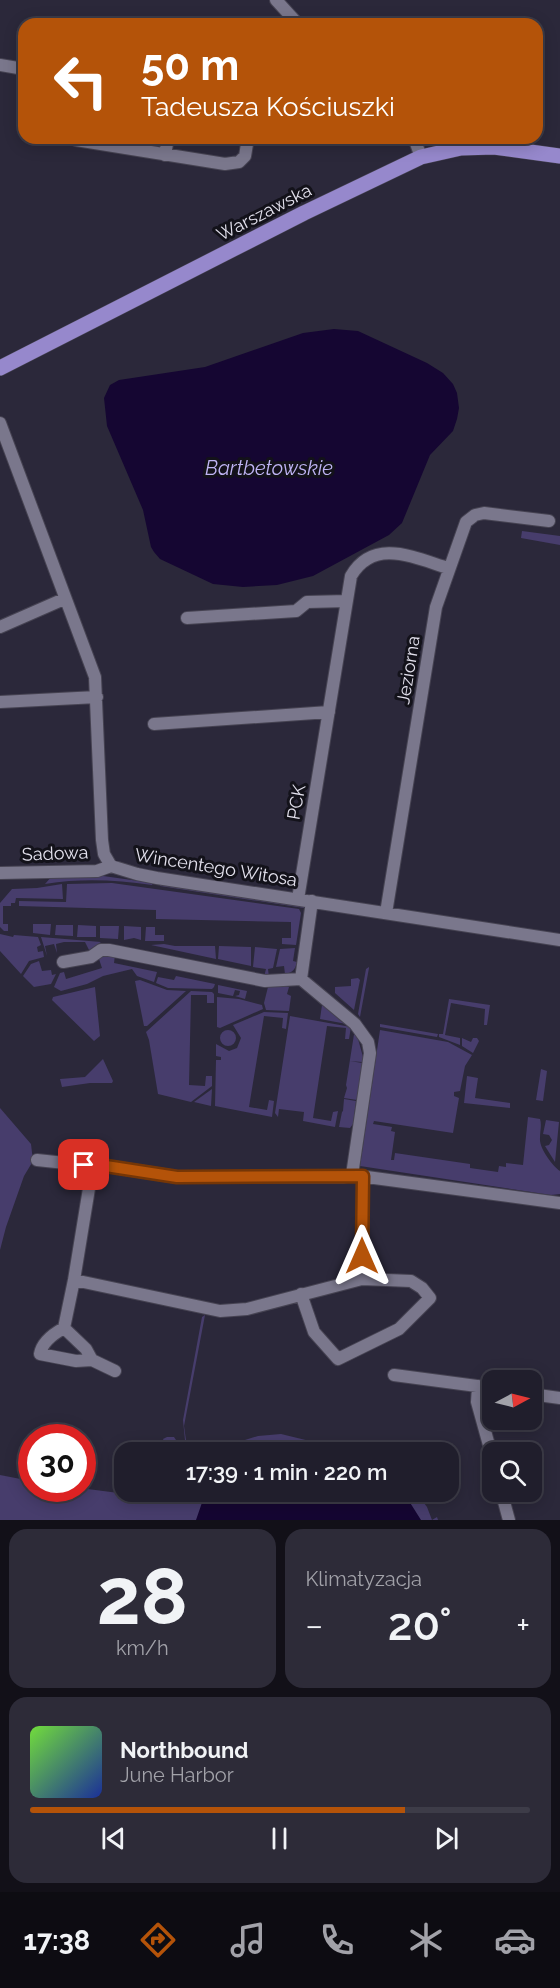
<!DOCTYPE html>
<html lang="pl">
<meta charset="utf-8">
<style>
:root{--surface:#201e2c;--page:#2d2b38;--text:#f1f3f6;--muted:#a2a2a9;--line:#3d3c48;--accent:#b45309}
body{margin:0;font-family:Raleway,sans-serif;background:var(--page);color:var(--text);height:100vh;display:flex;flex-direction:column;font-size:22px;white-space:nowrap}
*{box-sizing:border-box;margin:0}
p{font-size:20px;color:var(--muted)}
.icon{flex:none;width:33px;height:33px;fill:none;stroke:currentColor;stroke-width:2;stroke-linecap:round;stroke-linejoin:round}
.map{position:relative;height:1520px;overflow:hidden}
.sheet{display:flex;flex-direction:column;gap:9px;padding:9px;background:#121018;flex:1}
.sheet>*{flex:none}
.top-card{position:absolute;left:18px;top:18px;width:525px;height:126px;border-radius:18px;box-shadow:0 3px 15px #0003,0 0 0 2px var(--line);background:#b45309;color:#fff;overflow:hidden}
.needle{width:39px;rotate:83deg}
.buttons{position:absolute;left:482px;top:1370px;display:grid;gap:12px}
.buttons a{display:grid;place-items:center;width:60px;height:60px;border-radius:12px;background:var(--surface);box-shadow:0 3px 15px #0003,0 0 0 2px var(--line);font-size:30px}
.speed{position:absolute;left:18px;top:1424px;display:flex;gap:12px;font-size:30px;font-weight:700;text-align:center}
.speed>*{display:grid;place-content:center;width:78px;height:78px;border-radius:50%;background:var(--surface);box-shadow:0 3px 15px #0003,0 0 0 2px var(--line);line-height:1}
.speed .limit{border:9px solid #d22;background:#fff;color:#111}
.pin{position:absolute;display:grid;place-items:center;width:51px;height:51px;color:#fff;margin:-26px;border-radius:12px;box-shadow:0 3px 9px #0006}
.me{position:absolute;width:66px;margin:-33px;rotate:0deg;stroke-linejoin:round;filter:drop-shadow(0 0 4px #0008)}
.turn{display:flex;align-items:center;gap:21px;height:126px;padding:0 24px;font-size:27px}
.turn .icon{width:78px;height:78px;stroke-width:2.5}
.turn b{display:block;font-size:42px;line-height:51px}
.big{font-size:45px;font-weight:600;line-height:1.1}
.sheet .widget{flex:1;display:flex;flex-direction:column;justify-content:center;gap:9px;min-width:0;padding:0 21px;border-radius:18px;background:var(--page)}
.sheet .dial{align-items:center;gap:0}
.dial b{font-size:78px;line-height:1}
.song{display:flex;align-items:center;gap:18px}
.cover{width:72px;height:72px;border-radius:9px;background:linear-gradient(135deg,hsl(100 70% 55%),hsl(230 70% 35%))}
.played{height:6px;border-radius:3px;background:linear-gradient(90deg,var(--accent) 75%,var(--line) 75%)}
.keys{display:flex;justify-content:space-around;direction:ltr}
.heat{display:flex;justify-content:space-between;align-items:center;font-size:33px;direction:ltr}
.sheet .tiles{flex:1;display:grid;gap:9px;grid-template-columns:1fr 1fr}
.widget:last-child{grid-column:span 2}
.trip{position:absolute;left:114px;top:1442px;width:345px;height:60px;border-radius:18px;background:var(--surface);box-shadow:0 3px 15px #0003,0 0 0 2px var(--line);font-weight:600;line-height:60px;text-align:center}
.dock{display:flex;height:96px;justify-content:space-around;align-items:center;background:#0d0c12;color:var(--muted)}
.dock .icon{width:42px;height:42px}
.dock .current{color:var(--accent)}
.dock b{font-size:27px;color:var(--text)}
.map>svg:first-child{display:block}
</style>
<div class="map">
<svg width="560" height="1520" viewBox="0 0 560 1520">
<rect width="100%" height="100%" fill="#2b283a"/>
<path fill="#473d6c" d="M 522,531 L 560,536 L 560,545 L 521,538 Z
M 96,875 L 153,883 L 152,885 C 115,880 83,878 45,884 L 52,876 Z
M 112,883 L 299,909 L 301,913 L 296,945 L 282,944 L 282,938 L 291,938 L 291,922 L 156,919 L 156,910 L 19,906 L 19,901 L 66,902 L 67,884 Z
M 160,883 L 304,907 L 304,908 L 160,886 Z
M 62,884 L 63,899 L 16,898 L 15,903 L 11,903 L 11,906 L 3,906 L 3,924 L 8,924 L 8,931 L 4,931 L 0,927 L 0,903 L 12,889 L 37,888 Z
M 33,924 L 51,924 L 50,935 L 33,933 Z
M 56,925 L 73,925 L 73,936 L 55,935 Z
M 78,925 L 96,926 L 96,937 L 77,937 Z
M 100,926 L 119,926 L 118,939 L 100,938 Z
M 124,926 L 141,927 L 141,940 L 134,938 L 124,940 Z
M 146,927 L 155,927 L 155,935 L 164,935 L 164,941 L 145,941 Z
M 0,934 L 13,937 L 14,935 L 38,937 L 41,945 L 37,947 L 38,952 L 43,951 L 44,957 L 29,961 L 21,974 L 0,951 Z
M 41,937 L 101,942 L 89,950 L 85,942 L 64,942 L 56,944 L 57,953 L 54,944 L 45,946 L 47,956 Z
M 164,944 L 175,946 L 215,946 L 216,959 L 151,945 Z
M 219,946 L 251,947 L 251,966 L 218,959 Z
M 255,947 L 277,949 L 273,968 L 268,969 L 269,977 L 264,977 L 266,969 L 253,967 Z
M 295,948 L 293,961 L 297,962 C 295,970 293,972 285,974 L 284,966 L 276,967 L 280,949 Z
M 101,955 L 115,955 L 114,963 L 157,972 L 154,982 L 137,976 L 132,969 L 103,976 L 87,984 L 61,991 L 54,987 L 60,973 L 64,972 L 66,979 L 102,968 L 99,959 Z
M 39,961 L 42,971 L 51,970 L 52,975 L 56,974 L 51,984 L 34,987 L 23,976 L 31,964 Z
M 369,967 L 369,968 L 360,1017 L 358,1014 L 366,969 Z
M 176,976 L 215,984 L 214,987 L 212,989 L 168,988 L 156,983 L 158,977 L 174,980 Z
M 358,978 L 360,980 L 354,1010 L 335,993 L 335,987 L 351,986 L 351,979 Z
M 140,980 L 167,990 L 186,991 L 147,1026 L 144,1026 L 135,981 Z
M 277,984 L 289,987 L 287,994 L 291,996 L 289,1011 L 266,1010 L 264,1003 L 268,987 Z
M 218,985 L 247,991 L 245,999 L 235,996 L 239,995 L 240,991 L 235,990 L 233,996 L 218,993 Z
M 95,987 L 100,1036 L 94,1041 L 52,1000 L 53,997 Z
M 191,991 L 212,992 L 214,994 L 214,1003 L 207,1003 L 207,995 L 191,995 L 189,1085 L 205,1086 L 206,1076 L 212,1076 L 212,1086 L 191,1102 L 158,1094 L 149,1040 L 146,1032 Z
M 217,997 L 239,999 L 262,1005 L 263,1009 L 220,1028 L 217,1027 Z
M 449,999 L 490,1005 L 487,1025 L 484,1025 L 485,1009 L 451,1003 L 445,1035 L 460,1038 L 460,1045 L 439,1037 L 439,1034 L 443,1034 Z
M 323,1001 L 324,1006 L 342,1022 L 349,1022 L 352,1025 L 320,1019 L 322,1005 L 320,1002 Z
M 264,1012 L 288,1013 L 286,1029 L 282,1028 L 283,1018 L 264,1016 L 249,1107 L 267,1110 L 269,1100 L 274,1101 L 272,1117 L 215,1106 L 216,1060 L 221,1060 L 221,1057 L 216,1056 L 216,1044 L 229,1051 L 237,1048 L 241,1038 L 233,1025 Z
M 290,1016 L 351,1027 L 349,1039 L 345,1039 L 346,1028 L 327,1026 L 313,1118 L 331,1121 L 333,1112 L 338,1111 L 335,1127 L 303,1121 L 304,1112 L 279,1109 L 278,1117 L 275,1113 Z
M 380,1024 L 438,1034 L 437,1037 L 380,1027 Z
M 355,1028 L 363,1057 L 362,1062 L 350,1061 L 362,1063 L 357,1100 L 344,1098 L 347,1088 L 346,1085 Z
M220 1038a8 8 0 1 1 16 0a8 8 0 1 1-16 0Z
M 380,1030 L 448,1042 L 472,1055 L 465,1066 L 460,1091 L 454,1092 L 454,1096 L 459,1098 L 453,1133 L 374,1121 L 373,1124 L 392,1127 L 391,1131 L 395,1132 L 391,1160 L 394,1160 L 395,1153 L 470,1164 L 470,1168 L 498,1172 L 499,1166 L 506,1167 L 506,1163 L 523,1165 L 528,1117 L 540,1119 C 542,1125 540,1131 540,1138 C 539,1148 552,1165 560,1171 L 560,1194 L 551,1195 L 360,1166 Z
M 462,1038 L 471,1042 L 473,1038 L 477,1038 L 479,1041 L 473,1053 L 462,1046 Z
M 103,1059 L 113,1081 L 112,1083 L 90,1083 L 62,1087 L 60,1079 L 85,1077 Z
M 541,1069 L 547,1071 L 543,1101 L 536,1100 Z
M 467,1076 L 478,1078 L 475,1098 L 510,1103 L 510,1108 L 464,1103 Z
M 212,1089 L 211,1106 L 194,1102 Z
M 344,1099 L 356,1101 L 353,1124 L 350,1128 L 339,1127 L 342,1112 L 343,1111 Z
M 0,1108 L 31,1144 L 33,1161 L 24,1176 L 6,1227 L 0,1250 Z
M 546,1120 L 559,1122 L 555,1162 L 545,1146 L 549,1145 L 552,1140 L 549,1135 L 543,1134 Z
M 205,1315 L 184,1426 L 186,1440 L 192,1450 L 229,1445 L 258,1436 L 281,1434 L 355,1452 L 189,1452 L 186,1450 L 183,1420 L 202,1317 Z
M 167,1437 L 174,1437 L 178,1443 L 180,1452 L 177,1452 L 176,1449 L 165,1444 L 163,1439 Z
M 0,1475 L 31,1481 L 32,1488 L 80,1488 L 180,1501 L 180,1491 L 415,1491 L 427,1507 L 432,1520 L 437,1517 L 438,1520 L 0,1520 Z"/>
<path fill="#150632" d="M 334,329 L 358,331 L 427,363 L 443,373 L 453,384 L 457,393 L 459,408 L 457,419 L 453,431 L 430,455 L 402,523 L 389,535 L 313,576 L 277,585 L 243,587 L 213,584 L 160,559 L 154,552 L 151,547 L 143,510 L 107,426 L 104,398 L 110,385 L 119,380 L 205,367 L 303,333 Z
M 276,1447 L 298,1447 L 319,1452 L 247,1452 Z
M 206,1491 L 397,1491 L 409,1501 L 421,1520 L 196,1520 Z"/>
<g fill="none" stroke-linecap="round" stroke-linejoin="round">
<defs>
<path id="street" d="M 276,0 L 298,24
M 0,65 L 24,69
M 414,138 L 421,157
M 76,140 L 225,164 L 239,162 L 245,156 L 248,138
M 165,155 L 168,138
M 0,423 L 95,677 L 102,840 L 104,854 L 111,866 L 137,874 L 157,878 L 560,940
M 187,618 L 296,611 L 307,602 L 347,601
M 0,627 L 64,599
M 0,702 L 97,697
M 154,724 L 329,712
M 0,873 L 97,871 L 111,866
M 298,899 L 351,576 C 374,537 415,558 448,568
M 386,913 L 436,607 L 466,522 L 475,515 L 484,513 L 549,521
M 63,962 L 91,957 L 101,950 L 109,950 L 265,981 L 301,979 L 355,1024 L 368,1042 L 370,1053 L 352,1175
M 301,979 L 312,901
M 37,1160 L 84,1165 L 93,1164 L 177,1177 L 343,1177 L 352,1175 L 560,1203
M 93,1164 L 74,1280 L 64,1328 L 86,1349 L 92,1360 L 115,1371
M 362,1279 L 363,1176
M 74,1280 L 220,1311 L 247,1309 L 362,1279 L 411,1281 L 422,1288 L 430,1298 L 399,1329 L 338,1359 L 314,1332 L 301,1294
M 64,1328 C 53,1334 42,1342 40,1354 L 76,1361 L 92,1360
M 394,1375 L 492,1388
M 478,1386 L 477,1402 L 492,1456
M 531,1394 L 560,1398
M 501,1491 L 509,1520"/>
<path id="primary" d="M 0,368 L 304,213 L 421,157 L 461,148 L 494,147 L 560,156"/>
</defs>
<use href="#street" stroke="#464352" stroke-width="14"/>
<use href="#primary" stroke="#464352" stroke-width="16"/>
<use href="#street" stroke="#7a778c" stroke-width="12"/>
<use href="#primary" stroke="#9688cc" stroke-width="15"/>
</g>
<g fill="none" stroke-linecap="round" stroke-linejoin="round">
<defs>
<path id="route" d="M 84,1165 L 93,1164 L 177,1177 L 363,1176 L 362,1256"/>
</defs>
<use href="#route" stroke="#753606" stroke-width="15"/>
<use href="#route" stroke="#b45309" stroke-width="10"/>
</g>
<g text-anchor="middle" dominant-baseline="central" stroke-width="6" stroke-linejoin="round" paint-order="stroke">
<g font-size="18" fill="#e3e1ed" stroke="#13121a">
<text transform="translate(264 212) rotate(-27)">Warszawska</text>
<text transform="translate(408 670) rotate(-81)">Jeziorna</text>
<text transform="translate(296 802) rotate(-80)">PCK</text>
<text transform="translate(55 853) rotate(-2)">Sadowa</text>
<text transform="translate(216 867) rotate(9)">Wincentego Witosa</text>
</g>
<g font-size="20" font-style="italic" fill="#bfb4f4" stroke="#13121a">
<text x="269" y="468">Bartbetowskie</text>
</g>
</g>
</svg>
<div class="buttons">
<a><svg class="needle" viewBox="-14 -14 28 28"><path d="M0-13l5 13h-10z" fill="#e53935"/><path d="M0 13l5-13h-10z" fill="#a2a2a9"/></svg></a>
<a><svg class="icon" aria-label="search" viewBox="0 0 24 24"><circle cx="10" cy="10" r="6"/><path d="M15 15l6 6"/></svg></a>
</div>
<div class="speed"><div class="limit">30</div></div>
<div class="pin" style="left:84px;top:1165px;background:#d93025"><svg class="icon" aria-label="arrive" viewBox="0 0 24 24"><path d="M6 21V4h12l-3 4 3 4H6"/></svg></div>
<svg class="me" style="left:362px;top:1256px" viewBox="-20 -20 40 40"><path d="M0-17L14 15 0 8-14 15z" fill="#b45309" stroke="#fff" stroke-width="4"/></svg>
<div class="trip">17:39 · 1 min · 220 m</div>
<div class="top-card">
<div class="turn"><svg class="icon" aria-label="left" viewBox="0 0 24 24"><path d="M17 20v-9H6M10 6l-5 5 5 5"/></svg><div><b>50 m</b>Tadeusza Kościuszki</div></div>
</div>
</div>
<section class="sheet">
<div class="tiles">
<div class="widget dial"><b>28</b><p>km/h</p></div>
<div class="widget"><p>Klimatyzacja</p>
<div class="heat"><a>−</a><b class="big">20°</b><a>+</a></div>
</div>
<div class="widget">
<div class="song"><i class="cover"></i><div><b>Northbound</b><p>June Harbor</p></div></div>
<div class="played"></div>
<div class="keys"><svg class="icon" aria-label="previous" viewBox="0 0 24 24"><path d="M18 5L8 12l10 7zM5 5v14"/></svg><svg class="icon" aria-label="pause" viewBox="0 0 24 24"><path d="M8 5v14M16 5v14"/></svg><svg class="icon" aria-label="next" viewBox="0 0 24 24"><path d="M6 5l10 7-10 7zM19 5v14"/></svg></div>
</div>
</div>
</section>
<nav class="dock">
<b>17:38</b>
<svg class="icon current" aria-label="directions" viewBox="0 0 24 24"><path d="M12 3l9 9-9 9-9-9zM9 14v-3h6M13 9l2 2-2 2"/></svg>
<svg class="icon" aria-label="music" viewBox="0 0 24 24"><path d="M9 18V5l10-2v13"/><circle cx="6" cy="18" r="3"/><circle cx="16" cy="16" r="3"/></svg>
<svg class="icon" aria-label="phone" viewBox="0 0 24 24"><path d="M5 4h4l2 5-3 2q2 4 5 5l2-3 5 2v4C11 20 4 13 5 4z"/></svg>
<svg class="icon" aria-label="climate" viewBox="0 0 24 24"><path d="M12 3v18M4 7l16 10M4 17L20 7"/></svg>
<svg class="icon" aria-label="car" viewBox="0 0 24 24"><path d="M5 17H2v-5l4-1 3-4h7l3 4 3 1v5h-3M9 17h6M6 11h13"/><circle cx="7" cy="17" r="2"/><circle cx="17" cy="17" r="2"/></svg>
</nav>
